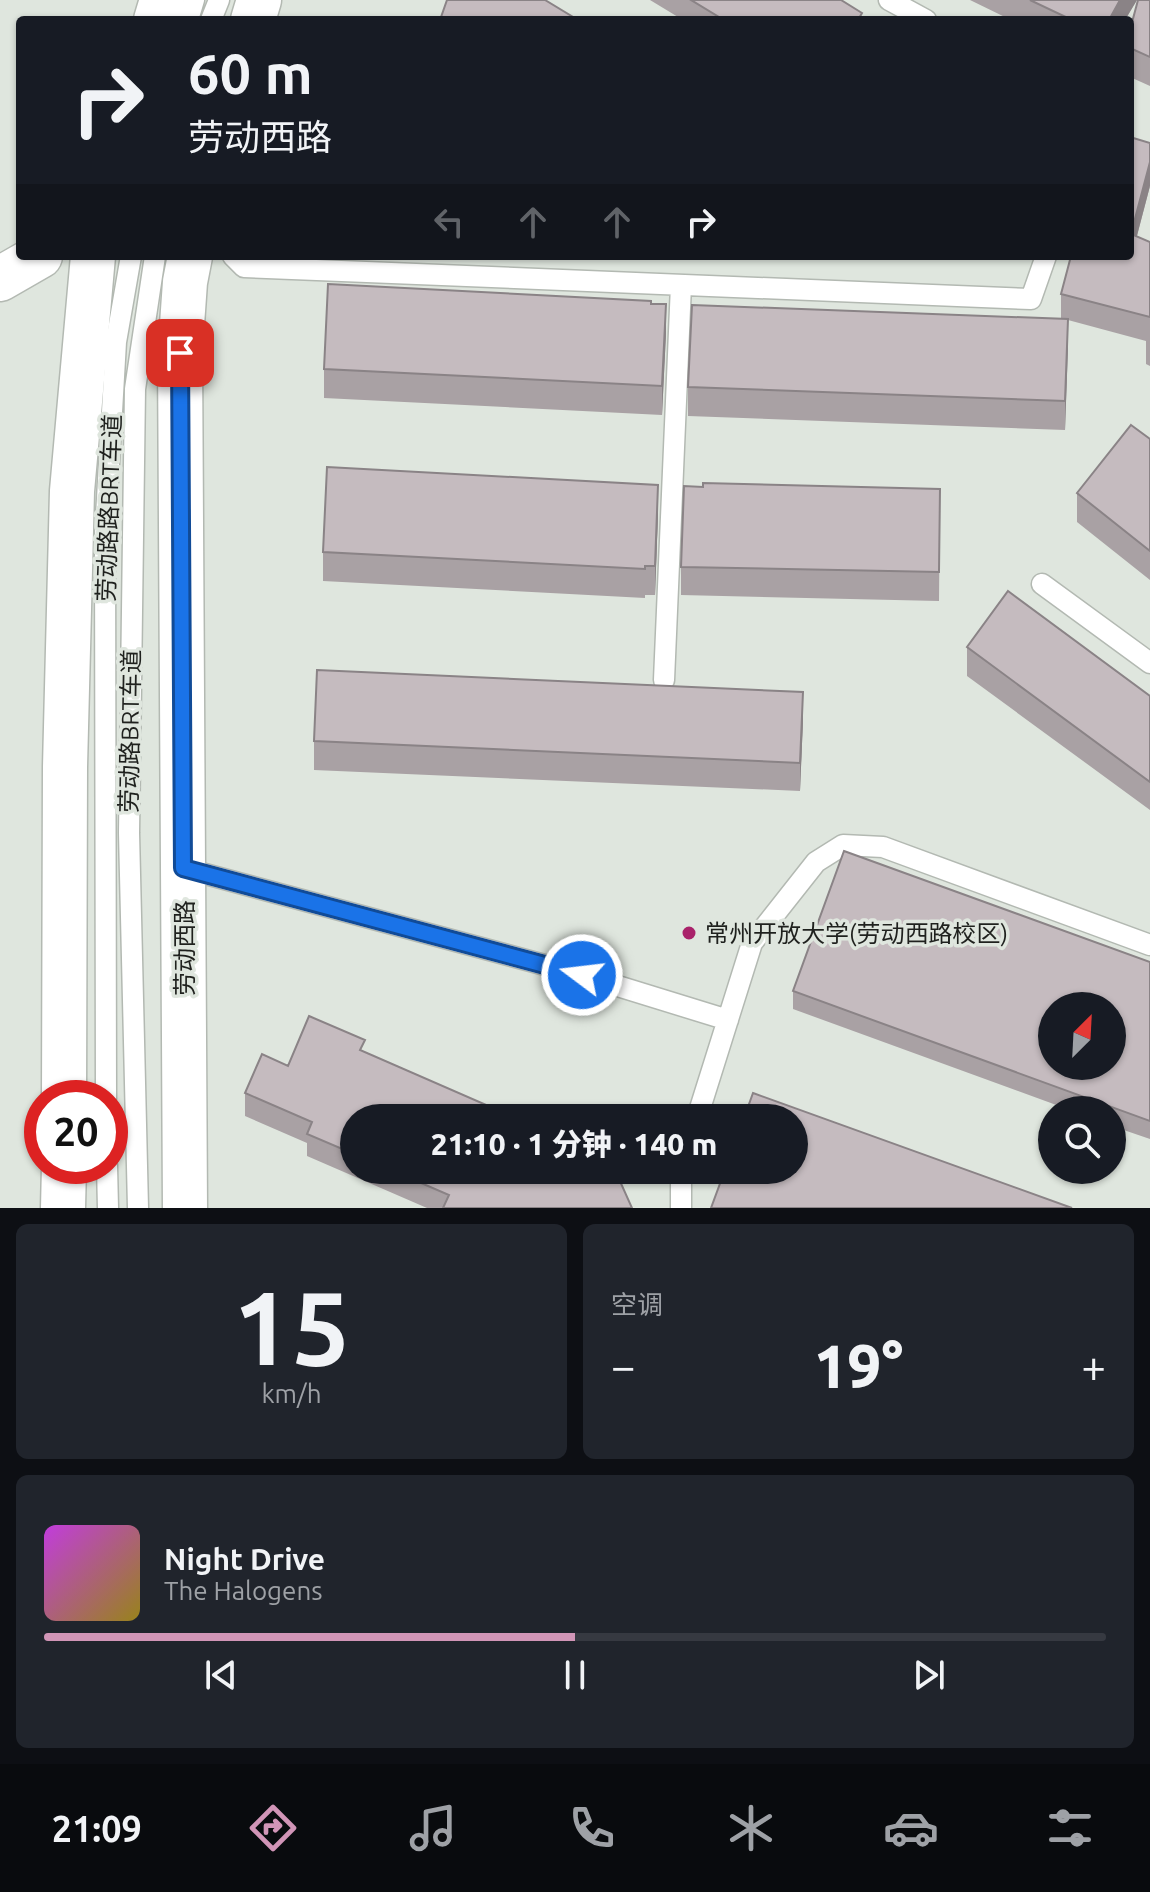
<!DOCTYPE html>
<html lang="zh">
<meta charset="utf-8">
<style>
:root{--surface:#171b24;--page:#20242c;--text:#f1f3f6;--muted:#9ea1a6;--line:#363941;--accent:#d195b7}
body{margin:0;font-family:Ubuntu,"Noto Sans SC",sans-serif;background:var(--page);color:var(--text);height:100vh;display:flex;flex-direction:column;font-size:30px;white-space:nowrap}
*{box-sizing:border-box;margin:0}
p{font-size:26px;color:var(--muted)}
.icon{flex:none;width:44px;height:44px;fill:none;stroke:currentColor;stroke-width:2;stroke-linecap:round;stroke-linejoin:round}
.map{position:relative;height:1208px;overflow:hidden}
.panel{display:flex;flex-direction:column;gap:16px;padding:16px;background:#0d0f14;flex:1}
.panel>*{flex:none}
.top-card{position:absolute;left:16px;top:16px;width:1118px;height:244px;border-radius:8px;box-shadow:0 2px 6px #0004;background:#171b24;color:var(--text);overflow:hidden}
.needle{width:52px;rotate:24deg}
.fabs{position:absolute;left:1038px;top:992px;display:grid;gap:16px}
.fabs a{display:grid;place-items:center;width:88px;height:88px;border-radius:50%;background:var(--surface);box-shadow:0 2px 6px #0004;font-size:40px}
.speed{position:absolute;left:24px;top:1080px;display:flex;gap:16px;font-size:40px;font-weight:700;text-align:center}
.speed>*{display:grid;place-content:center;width:104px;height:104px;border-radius:50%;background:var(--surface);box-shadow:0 2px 6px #0004;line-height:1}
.speed .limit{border:12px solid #d22;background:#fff;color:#111}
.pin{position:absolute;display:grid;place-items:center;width:68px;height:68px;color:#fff;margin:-34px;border-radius:16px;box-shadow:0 4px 12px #0006}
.me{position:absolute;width:88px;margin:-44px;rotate:285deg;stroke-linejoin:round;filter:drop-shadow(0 0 6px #0008)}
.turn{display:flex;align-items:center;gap:28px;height:168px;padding:0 40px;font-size:36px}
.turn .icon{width:104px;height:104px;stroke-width:2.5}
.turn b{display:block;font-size:56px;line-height:68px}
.lanes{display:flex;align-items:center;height:76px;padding:0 40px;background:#0003;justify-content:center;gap:40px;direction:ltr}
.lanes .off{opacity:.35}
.big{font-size:60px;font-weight:800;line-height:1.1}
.panel .tile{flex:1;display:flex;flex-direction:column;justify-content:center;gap:12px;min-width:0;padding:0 28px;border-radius:12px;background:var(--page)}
.panel .dial{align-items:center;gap:0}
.dial b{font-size:104px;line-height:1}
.song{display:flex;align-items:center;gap:24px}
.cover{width:96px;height:96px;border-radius:12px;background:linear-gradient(135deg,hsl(290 70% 55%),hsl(50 70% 35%))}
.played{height:8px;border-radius:4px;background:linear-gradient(90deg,var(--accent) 50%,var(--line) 50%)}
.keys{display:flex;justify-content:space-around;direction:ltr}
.heat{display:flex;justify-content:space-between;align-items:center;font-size:44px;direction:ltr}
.panel .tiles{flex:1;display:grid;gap:16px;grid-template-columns:1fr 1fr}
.tile:last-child{grid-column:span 2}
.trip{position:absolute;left:340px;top:1104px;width:468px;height:80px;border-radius:40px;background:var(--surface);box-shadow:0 2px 6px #0004;font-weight:800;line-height:80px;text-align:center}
.menu{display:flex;height:128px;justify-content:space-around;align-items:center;background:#090b0e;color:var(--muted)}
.menu .icon{width:56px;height:56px}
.menu .active{color:var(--accent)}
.menu b{font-size:36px;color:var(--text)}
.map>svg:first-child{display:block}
</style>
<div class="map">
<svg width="1150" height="1208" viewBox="0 0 1150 1208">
<rect width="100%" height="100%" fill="#dfe6de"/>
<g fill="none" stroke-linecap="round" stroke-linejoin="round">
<defs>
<path id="service" d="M 889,0 L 926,20
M 188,20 L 194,0
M 211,20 L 219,0
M 233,256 L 244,267 L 1031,299 L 1046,256
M 1042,584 L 1150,663
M 664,680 L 681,285
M 183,868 L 582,975 L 728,1020
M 106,1098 L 105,534 L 116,342 L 131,256
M 697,1118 L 752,943 L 816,862 L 843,845 L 883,847 L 1150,945
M 107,1166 L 108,1208
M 681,1170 L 681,1208
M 138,1208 L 129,833 L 135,389 L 155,256"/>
<path id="tertiary" d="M 0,279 L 40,256"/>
<path id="primary" d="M 156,20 L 162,0
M 253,20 L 259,0
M 64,1098 L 65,767 L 72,491 L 93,256
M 63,1208 L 64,1166
M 185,1208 L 180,353 L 185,282 L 190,256"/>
</defs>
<use href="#service" stroke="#b3b9b2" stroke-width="23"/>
<use href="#tertiary" stroke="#b3b9b2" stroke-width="47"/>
<use href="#primary" stroke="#b3b9b2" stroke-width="47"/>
<use href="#service" stroke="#fff" stroke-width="20"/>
<use href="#tertiary" stroke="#fff" stroke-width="44"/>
<use href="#primary" stroke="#fff" stroke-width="44"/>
</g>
<path fill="#a9a1a4" d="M 650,0 L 841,0 L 862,20 L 683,20 Z
M 970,0 L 1137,0 L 1125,20 L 1011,20 Z
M 1150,0 L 1150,86 L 1130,77 L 1130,30 Z
M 1150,186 L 1137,236 L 1150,242 L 1150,366 L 1146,364 L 1146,341 L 1068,320 L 1065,430 L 688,416 L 688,387 L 1067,319 L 1061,318 L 1061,294 Z
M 651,304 L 666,333 L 662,415 L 324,398 L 324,369 Z
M 1150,439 L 1150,580 L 1077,522 L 1077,493 Z
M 703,487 L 940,489 L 939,601 L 681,595 L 681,567 Z
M 658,514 L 655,595 L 645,595 L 645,598 L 323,581 L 323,552 Z
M 967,647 L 1150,696 L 1150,810 L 967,676 Z
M 803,720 L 800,791 L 314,770 L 314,741 Z
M 1150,962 L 1150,1139 L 1112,1126 L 1112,1110 L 1070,1110 L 793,1009 L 793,991 Z
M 288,1066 L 354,1118 L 354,1170 L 615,1170 L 632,1208 L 427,1208 L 307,1156 L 307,1143 L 245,1116 L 245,1093 Z"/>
<path fill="#8a8386" d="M 1120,0 L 1137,0 L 1125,20 L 1109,20 Z
M 1150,162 L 1150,186 L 1131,258 L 1131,234 Z
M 666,304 L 666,333 L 662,415 L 662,386 Z
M 1068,319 L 1068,348 L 1065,430 L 1065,401 Z
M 658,485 L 658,514 L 655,595 L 655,566 Z
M 803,692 L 803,720 L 800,791 L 800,763 Z"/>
<path fill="#c5bbbf" stroke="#8a8386" stroke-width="2" fill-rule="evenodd" d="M 447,0 L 545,0 L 578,20 L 440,20 Z
M 691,0 L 841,0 L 862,13 L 858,20 L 724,20 Z
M 1030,0 L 1120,0 L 1109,20 L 1072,20 Z
M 1138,0 L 1150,0 L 1150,57 L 1130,48 L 1130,30 Z
M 1130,137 L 1150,143 L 1150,162 L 1131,234 L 1150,242 L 1150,317 L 1061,294 L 1071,256 L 1130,256 Z
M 328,284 L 651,301 L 651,304 L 666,304 L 662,386 L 324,369 Z
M 692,305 L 1068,319 L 1065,401 L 688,387 Z
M 1131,425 L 1150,439 L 1150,551 L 1077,493 Z
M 327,467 L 658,485 L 655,566 L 645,566 L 645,569 L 323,552 Z
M 703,483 L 940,489 L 939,572 L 681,567 L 684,486 L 703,487 Z
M 1008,591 L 1150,696 L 1150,782 L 967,647 Z
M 317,670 L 803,692 L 800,763 L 314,741 Z
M 844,851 L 1150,962 L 1150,1121 L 793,991 ZM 1052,1006 L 1112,1006 L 1112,1066 L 1052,1066 Z
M 309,1016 L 365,1040 L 360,1050 L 516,1118 L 354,1118 L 354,1154 L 307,1134 L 312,1122 L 245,1093 L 262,1054 L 288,1066 Z
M 753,1093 L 1072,1208 L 711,1208 L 725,1170 L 794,1170 L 794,1118 L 744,1118 Z
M 391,1170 L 615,1170 L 632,1208 L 443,1208 L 449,1195 Z"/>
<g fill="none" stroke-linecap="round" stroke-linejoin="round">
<defs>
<path id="route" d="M 180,353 L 183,868 L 582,975"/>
</defs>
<use href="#route" stroke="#114b97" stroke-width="20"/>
<use href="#route" stroke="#1a73e8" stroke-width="14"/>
</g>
<circle fill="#a9226a" stroke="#dfe6de" stroke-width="3" cx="689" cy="933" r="8"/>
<g text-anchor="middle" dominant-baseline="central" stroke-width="7" stroke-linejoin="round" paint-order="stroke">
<g font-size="24" fill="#1f211e" stroke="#dfe6de">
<text transform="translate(109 508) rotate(-88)">劳动路路BRT车道</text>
<text transform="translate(130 731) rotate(-89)">劳动路BRT车道</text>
<text transform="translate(184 948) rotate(-90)">劳动西路</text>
</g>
<g font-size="24" fill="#1f211e" stroke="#dfe6de" text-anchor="start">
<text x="705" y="933">常州开放大学(劳动西路校区)</text>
</g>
</g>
</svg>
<div class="fabs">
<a><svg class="needle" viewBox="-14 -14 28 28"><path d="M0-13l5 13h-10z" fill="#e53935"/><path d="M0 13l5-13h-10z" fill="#9ea1a6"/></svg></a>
<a><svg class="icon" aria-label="search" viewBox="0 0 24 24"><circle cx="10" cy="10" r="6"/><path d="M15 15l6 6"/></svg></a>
</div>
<div class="speed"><div class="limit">20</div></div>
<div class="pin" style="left:180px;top:353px;background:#d93025"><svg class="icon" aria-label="arrive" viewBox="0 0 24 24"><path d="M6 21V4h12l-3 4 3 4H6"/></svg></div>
<svg class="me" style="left:582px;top:975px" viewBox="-20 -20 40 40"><circle r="17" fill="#1a73e8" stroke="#fff" stroke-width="3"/><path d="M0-11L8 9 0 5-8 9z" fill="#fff"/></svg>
<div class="trip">21:10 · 1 分钟 · 140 m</div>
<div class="top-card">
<div class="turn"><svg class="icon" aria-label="right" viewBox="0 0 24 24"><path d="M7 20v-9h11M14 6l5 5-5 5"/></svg><div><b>60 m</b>劳动西路</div></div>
<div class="lanes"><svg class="icon off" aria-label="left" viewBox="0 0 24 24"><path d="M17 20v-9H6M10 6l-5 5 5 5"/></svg><svg class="icon off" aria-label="ahead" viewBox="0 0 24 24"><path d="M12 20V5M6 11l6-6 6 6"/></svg><svg class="icon off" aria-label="ahead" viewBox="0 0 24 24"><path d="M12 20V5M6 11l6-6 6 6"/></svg><svg class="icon" aria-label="right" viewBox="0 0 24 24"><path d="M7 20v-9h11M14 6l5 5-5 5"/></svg></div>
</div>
</div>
<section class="panel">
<div class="tiles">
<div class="tile dial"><b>15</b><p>km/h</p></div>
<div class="tile"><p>空调</p>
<div class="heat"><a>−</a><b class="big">19°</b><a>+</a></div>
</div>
<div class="tile">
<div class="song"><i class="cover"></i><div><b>Night Drive</b><p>The Halogens</p></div></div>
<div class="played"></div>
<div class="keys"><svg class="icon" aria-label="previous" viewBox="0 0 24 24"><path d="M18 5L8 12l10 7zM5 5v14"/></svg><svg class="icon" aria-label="pause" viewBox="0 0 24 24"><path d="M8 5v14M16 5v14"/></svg><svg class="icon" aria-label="next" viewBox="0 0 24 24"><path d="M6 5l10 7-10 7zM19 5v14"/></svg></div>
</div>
</div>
</section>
<nav class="menu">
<b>21:09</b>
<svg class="icon active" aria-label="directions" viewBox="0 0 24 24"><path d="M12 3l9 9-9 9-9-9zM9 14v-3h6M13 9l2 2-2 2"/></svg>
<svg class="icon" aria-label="music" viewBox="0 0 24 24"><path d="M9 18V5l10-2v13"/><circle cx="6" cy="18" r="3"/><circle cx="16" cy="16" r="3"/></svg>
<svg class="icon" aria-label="phone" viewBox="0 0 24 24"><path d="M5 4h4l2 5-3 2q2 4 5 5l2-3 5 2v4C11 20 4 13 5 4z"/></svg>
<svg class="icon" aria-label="climate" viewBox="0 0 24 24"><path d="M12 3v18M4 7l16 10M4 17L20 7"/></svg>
<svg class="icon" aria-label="car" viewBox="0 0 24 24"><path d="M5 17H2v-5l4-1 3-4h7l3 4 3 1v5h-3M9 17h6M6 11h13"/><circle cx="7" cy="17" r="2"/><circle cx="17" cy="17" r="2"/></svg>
<svg class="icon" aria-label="filters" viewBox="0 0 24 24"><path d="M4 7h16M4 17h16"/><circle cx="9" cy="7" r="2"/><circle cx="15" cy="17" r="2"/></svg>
</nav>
